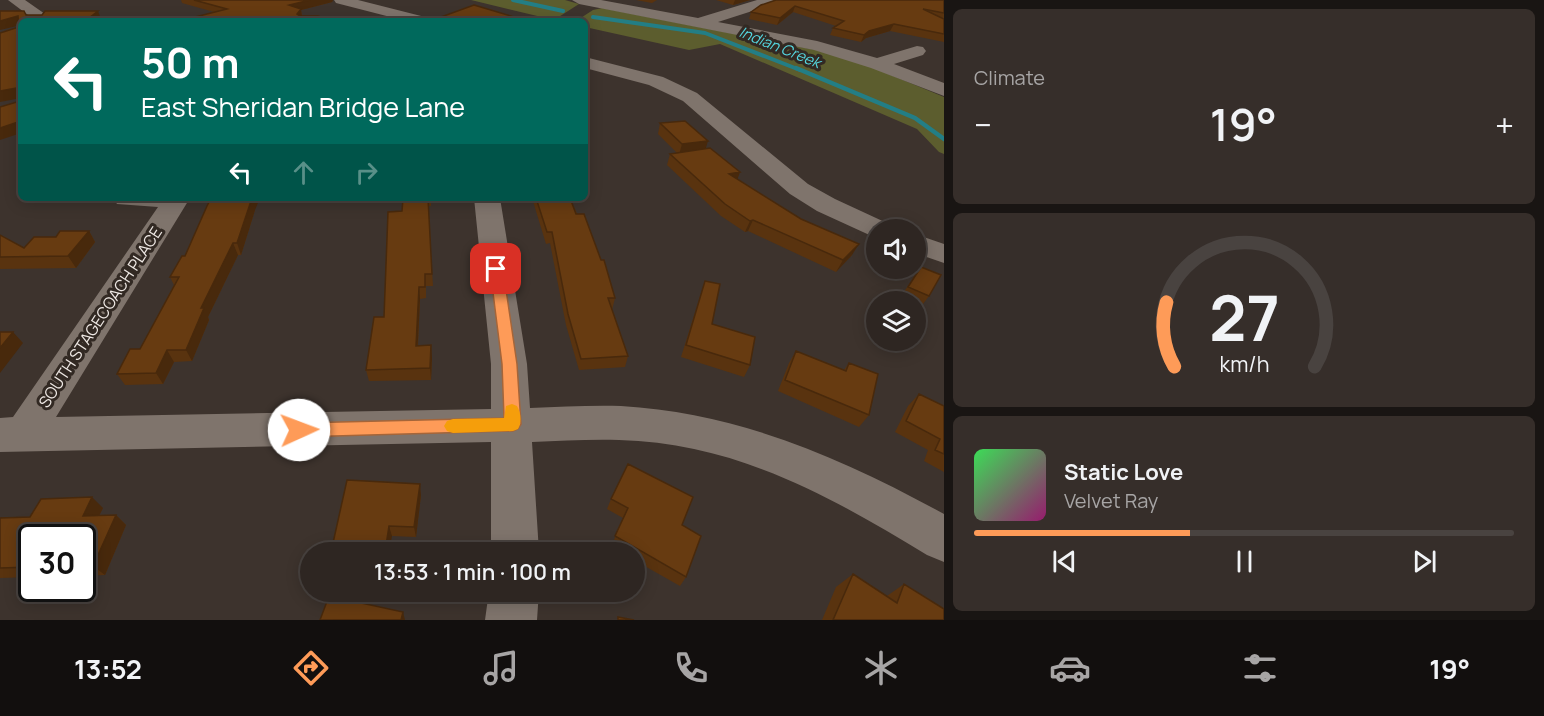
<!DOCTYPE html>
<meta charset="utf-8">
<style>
:root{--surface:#2e2622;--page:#362e2a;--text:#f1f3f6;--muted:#a7a5a5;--line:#494340;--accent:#fe9b58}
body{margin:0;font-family:Manrope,sans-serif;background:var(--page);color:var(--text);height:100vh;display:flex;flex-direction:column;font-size:22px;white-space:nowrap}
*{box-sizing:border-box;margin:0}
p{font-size:20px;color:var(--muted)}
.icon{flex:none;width:33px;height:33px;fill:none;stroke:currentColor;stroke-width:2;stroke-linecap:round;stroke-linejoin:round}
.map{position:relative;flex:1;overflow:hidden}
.side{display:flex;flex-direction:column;gap:9px;padding:9px;background:#191513;width:600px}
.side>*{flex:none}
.banner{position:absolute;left:18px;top:18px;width:570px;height:183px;border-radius:9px;box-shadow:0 3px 15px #0003,0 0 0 2px var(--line);background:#00695c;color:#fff;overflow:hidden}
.tools{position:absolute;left:866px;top:219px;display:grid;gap:12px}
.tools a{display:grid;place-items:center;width:60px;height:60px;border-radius:50%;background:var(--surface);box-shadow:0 3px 15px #0003,0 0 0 2px var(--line);font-size:30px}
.speed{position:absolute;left:18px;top:524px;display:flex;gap:12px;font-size:30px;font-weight:700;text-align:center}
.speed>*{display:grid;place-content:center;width:78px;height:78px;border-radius:50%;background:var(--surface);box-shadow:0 3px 15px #0003,0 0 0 2px var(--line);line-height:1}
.speed .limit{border:3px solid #111;border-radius:9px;background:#fff;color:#111}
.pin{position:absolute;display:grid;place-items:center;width:51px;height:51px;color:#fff;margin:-26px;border-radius:12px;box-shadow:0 3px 9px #0006}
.me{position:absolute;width:66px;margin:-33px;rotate:88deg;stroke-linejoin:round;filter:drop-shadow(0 0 4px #0008)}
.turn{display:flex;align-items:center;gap:21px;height:126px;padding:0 24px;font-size:27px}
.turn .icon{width:78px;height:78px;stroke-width:2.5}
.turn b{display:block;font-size:42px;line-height:51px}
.lanes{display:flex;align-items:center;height:57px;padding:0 24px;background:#0003;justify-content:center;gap:30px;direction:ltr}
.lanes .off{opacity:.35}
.big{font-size:45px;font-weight:600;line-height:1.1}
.side .widget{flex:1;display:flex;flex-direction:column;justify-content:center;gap:9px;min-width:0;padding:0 21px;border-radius:9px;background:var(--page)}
.side .dial{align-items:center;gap:0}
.dial svg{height:156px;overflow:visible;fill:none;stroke:var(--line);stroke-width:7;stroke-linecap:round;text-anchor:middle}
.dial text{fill:var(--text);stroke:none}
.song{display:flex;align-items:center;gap:18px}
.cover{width:72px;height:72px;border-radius:9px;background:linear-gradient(135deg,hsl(130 70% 55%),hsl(320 70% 35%))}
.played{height:6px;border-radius:3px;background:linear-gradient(90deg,var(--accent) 40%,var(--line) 40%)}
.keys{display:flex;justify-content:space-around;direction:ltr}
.heat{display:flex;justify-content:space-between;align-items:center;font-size:33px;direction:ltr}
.trip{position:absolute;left:300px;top:542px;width:345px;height:60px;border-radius:30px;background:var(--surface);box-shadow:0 3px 15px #0003,0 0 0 2px var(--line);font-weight:600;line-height:60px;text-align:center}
.dock{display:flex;height:96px;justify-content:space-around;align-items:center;background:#120f0e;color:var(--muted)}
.dock .icon{width:42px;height:42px}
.dock .active{color:var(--accent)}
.dock b{font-size:27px;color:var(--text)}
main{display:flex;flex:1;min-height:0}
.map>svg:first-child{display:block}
</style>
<main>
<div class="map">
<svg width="944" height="620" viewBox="0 0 944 620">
<rect width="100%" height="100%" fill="#3d332d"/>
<path fill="#5c5d2e" d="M 471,0 L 565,0 L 579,4 L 554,20 Z
M 602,8 L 816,50 L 869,66 L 944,97 L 944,154 L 939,152 L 917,129 L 720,44 L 689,50 L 585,27 L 585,21 L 576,21 L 593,10 Z"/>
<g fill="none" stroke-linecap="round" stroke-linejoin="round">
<path stroke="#237e85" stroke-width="4" d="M 513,0 L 563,11
M 593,17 L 705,33 L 800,70"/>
<path stroke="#237e85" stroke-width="4.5" d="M 796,68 L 915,118 L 944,139"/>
<path fill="#7f746c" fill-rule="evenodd" d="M 8,0 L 25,0 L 45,14 L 48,17 L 46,21 L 30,21 L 32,18 Z
M 334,0 L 358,0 L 429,18 L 432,21 L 406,21 L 336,3 Z
M 572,0 L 601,0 L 698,18 L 757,0 L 779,0 L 777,3 L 718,22 L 817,41 L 877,58 L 917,46 L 923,47 L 926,51 L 923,55 L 894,64 L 944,83 L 944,96 L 871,68 L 814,50 L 579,4 Z
M 585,57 L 663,77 L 697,93 L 808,184 L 835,199 L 889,224 L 893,230 L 876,230 L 876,238 L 817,211 L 790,194 L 683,101 L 649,85 L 585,68 Z
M 113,198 L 190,198 L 56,417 L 491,409 L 491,364 L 474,198 L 500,198 L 527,364 L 530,408 C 560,407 591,405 621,406 C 739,413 842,458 944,514 L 944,562 L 927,555 C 830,496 736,443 619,440 C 590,439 561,441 532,442 L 539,552 L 491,552 L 491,442 L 0,452 L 0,418 L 13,417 L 158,207 L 117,204 Z
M 915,234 L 944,244 L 944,263 L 915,253 Z
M 489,591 L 539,591 L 537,620 L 485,620 Z"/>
</g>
<path fill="#59330f" d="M 181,0 L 333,0 L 332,2 L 301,10 L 302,16 L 333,21 L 214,12 L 182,3 Z
M 636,0 L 657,0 L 652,3 Z
M 716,0 L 750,0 L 733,5 Z
M 776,0 L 944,0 L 944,42 L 890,31 L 866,38 L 861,42 L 830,35 L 833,28 L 836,26 L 793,12 L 777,25 L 749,19 L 751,12 Z
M 660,123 L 706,149 L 740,172 L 737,179 L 852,255 L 836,272 L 748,231 L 745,232 L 721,216 L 667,165 L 670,154 L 677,153 L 658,134 Z
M 403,198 L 431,198 L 431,206 L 428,206 L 433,286 L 426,286 L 426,298 L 420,299 L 418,346 L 432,357 L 431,380 L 369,381 L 366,370 L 384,317 L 402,211 Z
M 532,198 L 570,198 L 615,298 L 612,310 L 628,356 L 625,367 L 579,370 L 566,325 L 550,243 L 546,244 Z
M 255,210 L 241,255 L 238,255 L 208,317 L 209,320 L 192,361 L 174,362 L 163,384 L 125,385 L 117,374 L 140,349 L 174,285 L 170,277 L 185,256 Z
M 89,231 L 95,242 L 76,268 L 0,269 L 0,235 L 24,248 L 56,237 Z
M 921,267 L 929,296 L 920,308 L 915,306 L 915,302 L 905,302 L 899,299 Z
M 705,281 L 712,324 L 750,365 L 744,377 L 681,357 Z
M 796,351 L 844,370 L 849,363 L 869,415 L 859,427 L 778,391 L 789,363 Z
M 919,394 L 944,406 L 944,472 L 924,461 L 928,450 L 895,432 L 908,406 Z
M 421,495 L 416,537 L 392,536 L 331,552 Z
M 611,499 L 682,525 L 686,577 L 680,586 L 634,560 L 634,552 L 620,552 L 611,547 L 623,518 L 607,509 Z
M 103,508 L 99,515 L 116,515 L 126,525 L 105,575 L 82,576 L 82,537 L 32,537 L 32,577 L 0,578 L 0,518 L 30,517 Z
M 853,574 L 887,596 L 904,584 L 944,620 L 822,620 L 836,587 Z"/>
<path fill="#48290c" d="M 310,0 L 333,0 L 332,2 L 301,10 L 302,17 L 299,21 L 289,5 Z
M 735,0 L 750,0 L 733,5 Z
M 795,6 L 793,12 L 777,25 L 780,18 Z
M 98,11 L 101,19 L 99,21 L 85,21 Z
M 18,16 L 21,25 L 0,30 L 0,21 Z
M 894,24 L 890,31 L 866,38 L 861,42 L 864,35 L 869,31 Z
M 17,88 L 21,98 L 0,102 L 0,91 Z
M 21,121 L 21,133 L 0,140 L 0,128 Z
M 708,141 L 705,151 L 679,155 L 682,144 Z
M 740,172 L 736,183 L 729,174 Z
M 252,198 L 260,198 L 255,210 L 241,255 L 237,243 Z
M 753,220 L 748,231 L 745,232 L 750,221 Z
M 89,231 L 95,242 L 76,268 L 68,256 Z
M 233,243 L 238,255 L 208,317 L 209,320 L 192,361 L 186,350 L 201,308 Z
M 859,244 L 852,255 L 836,272 L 843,260 Z
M 419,287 L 420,299 L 417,358 L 416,346 Z
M 13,332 L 23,343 L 0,373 L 0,348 Z
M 431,345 L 432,357 L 431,380 L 430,368 Z
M 167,350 L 174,362 L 163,384 L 156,373 Z
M 420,484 L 421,495 L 416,537 L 414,527 Z
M 92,497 L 103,508 L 94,526 L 83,516 Z
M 116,515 L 126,525 L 105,575 L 93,566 Z
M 389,526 L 392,536 L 389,552 L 385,552 Z
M 403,612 L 405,620 L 401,620 Z"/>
<path fill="#673b11" stroke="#48290c" stroke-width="1.5" d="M 194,0 L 310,0 L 289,5 L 301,9 L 297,14 L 300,16 L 318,16 L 333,21 L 179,21 L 227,9 Z
M 776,0 L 944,0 L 944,13 L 923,9 L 944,19 L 944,34 L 894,24 L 869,31 L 864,35 L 833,28 L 844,21 L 795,6 L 780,18 L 751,12 L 761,5 Z
M 474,5 L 524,20 L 522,21 L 430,21 Z
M 0,11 L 24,11 L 26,15 L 42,15 L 45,11 L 98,11 L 85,21 L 21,21 L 21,121 L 0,128 L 0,107 L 17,102 L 17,88 L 0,91 L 0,33 L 19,27 L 18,16 L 0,21 Z
M 685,121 L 708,141 L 682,144 L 660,123 Z
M 710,148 L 740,172 L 729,174 L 801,219 L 859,244 L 843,260 L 753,220 L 750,221 L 725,204 L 670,154 Z
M 211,198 L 252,198 L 237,243 L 233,243 L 201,308 L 204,308 L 186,350 L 167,350 L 156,373 L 117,374 L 130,349 L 140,349 L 179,277 L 170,277 L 182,256 L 185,256 L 207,206 Z
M 403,198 L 428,198 L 432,274 L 425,274 L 425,287 L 419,287 L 416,346 L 431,345 L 430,368 L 366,370 L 374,317 L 384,317 L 388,212 L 402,211 Z
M 536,198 L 570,198 L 576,214 L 584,214 L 601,260 L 604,260 L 615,298 L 608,298 L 628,356 L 581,359 L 568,314 L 552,232 L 547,232 Z
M 60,231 L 89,231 L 68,256 L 0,257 L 0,235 L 24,248 L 34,237 L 56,237 Z
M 921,267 L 941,275 L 929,296 L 908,287 Z
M 705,281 L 720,284 L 712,324 L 755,337 L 750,365 L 686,345 Z
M 0,332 L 13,332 L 0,348 Z
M 796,351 L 846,371 L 849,363 L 878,374 L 869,415 L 785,380 Z
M 919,394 L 944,406 L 944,454 L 935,450 L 940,439 L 906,421 Z
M 628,464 L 693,497 L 682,525 L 701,536 L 686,577 L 615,536 L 628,508 L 611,499 Z
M 347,480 L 420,484 L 414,527 L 389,526 L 385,552 L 331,552 Z
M 92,497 L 83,516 L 116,515 L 93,566 L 82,566 L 82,537 L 32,537 L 32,567 L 0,568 L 0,518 L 30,517 L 41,499 Z
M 853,574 L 897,603 L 904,584 L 944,609 L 944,620 L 833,620 Z
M 329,596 L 403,612 L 401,620 L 320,620 Z
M 618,617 L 634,620 L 618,620 Z"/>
<path fill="#fe9b58" stroke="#a56539" stroke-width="1.5" d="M 496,265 L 503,269 L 517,364 L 521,424 L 518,429 L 513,431 L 299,437 L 294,435 L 291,430 L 294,425 L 299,423 L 504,418 L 502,364 L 490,269 Z"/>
<path fill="#f59e0b" d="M 512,404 L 517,406 C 521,413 522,422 518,429 L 513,431 L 453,433 L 447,431 L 444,426 L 447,421 L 453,419 L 504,418 L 506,406 Z"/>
<g text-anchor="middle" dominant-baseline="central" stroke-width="6" stroke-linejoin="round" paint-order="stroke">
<g font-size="15" font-style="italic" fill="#55d6df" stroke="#322923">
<text transform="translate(780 47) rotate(22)">Indian Creek</text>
</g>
<g font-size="16" fill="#efe9e5" stroke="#322923">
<text transform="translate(100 317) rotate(-57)">SOUTH STAGECOACH PLACE</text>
</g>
</g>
</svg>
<div class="tools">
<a><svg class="icon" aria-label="sound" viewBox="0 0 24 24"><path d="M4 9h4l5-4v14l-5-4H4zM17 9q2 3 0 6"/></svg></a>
<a><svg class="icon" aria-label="layers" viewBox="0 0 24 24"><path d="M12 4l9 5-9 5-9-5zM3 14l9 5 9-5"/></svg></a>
</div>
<div class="speed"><div class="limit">30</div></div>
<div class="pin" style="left:496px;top:269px;background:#d93025"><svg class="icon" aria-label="arrive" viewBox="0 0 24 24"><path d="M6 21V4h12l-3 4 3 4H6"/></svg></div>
<svg class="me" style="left:299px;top:430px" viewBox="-20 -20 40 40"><circle r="19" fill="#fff"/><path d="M0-13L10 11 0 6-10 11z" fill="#fe9b58"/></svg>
<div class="trip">13:53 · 1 min · 100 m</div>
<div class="banner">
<div class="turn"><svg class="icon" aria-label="left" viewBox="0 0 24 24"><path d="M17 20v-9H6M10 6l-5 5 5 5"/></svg><div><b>50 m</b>East Sheridan Bridge Lane</div></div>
<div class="lanes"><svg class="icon" aria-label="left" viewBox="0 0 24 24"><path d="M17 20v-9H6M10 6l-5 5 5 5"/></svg><svg class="icon off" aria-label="ahead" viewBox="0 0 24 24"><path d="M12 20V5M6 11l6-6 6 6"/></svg><svg class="icon off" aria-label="right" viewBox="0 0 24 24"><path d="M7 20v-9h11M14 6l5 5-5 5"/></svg></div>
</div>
</div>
<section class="side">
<div class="widget"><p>Climate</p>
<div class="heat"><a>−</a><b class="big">19°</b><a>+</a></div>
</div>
<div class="widget dial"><svg viewBox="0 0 100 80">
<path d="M14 69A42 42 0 1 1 86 69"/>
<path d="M14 69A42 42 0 0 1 10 36" stroke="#fe9b58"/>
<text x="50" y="56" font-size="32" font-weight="700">27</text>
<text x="50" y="72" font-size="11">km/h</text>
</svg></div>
<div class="widget">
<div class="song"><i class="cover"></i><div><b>Static Love</b><p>Velvet Ray</p></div></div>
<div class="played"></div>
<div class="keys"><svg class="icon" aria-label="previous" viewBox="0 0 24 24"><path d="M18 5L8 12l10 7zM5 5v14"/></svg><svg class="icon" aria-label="pause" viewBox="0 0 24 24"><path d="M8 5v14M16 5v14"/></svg><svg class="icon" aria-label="next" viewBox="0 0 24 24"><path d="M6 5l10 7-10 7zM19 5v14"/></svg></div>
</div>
</section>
</main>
<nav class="dock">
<b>13:52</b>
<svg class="icon active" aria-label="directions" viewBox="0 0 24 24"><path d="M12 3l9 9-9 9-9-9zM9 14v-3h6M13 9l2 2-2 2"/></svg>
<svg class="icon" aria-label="music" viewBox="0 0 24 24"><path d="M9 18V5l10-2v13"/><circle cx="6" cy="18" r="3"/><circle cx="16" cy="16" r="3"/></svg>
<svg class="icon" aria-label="phone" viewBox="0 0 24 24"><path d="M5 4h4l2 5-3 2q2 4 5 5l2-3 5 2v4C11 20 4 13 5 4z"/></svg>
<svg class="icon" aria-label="climate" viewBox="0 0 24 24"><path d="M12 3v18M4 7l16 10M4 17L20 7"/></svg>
<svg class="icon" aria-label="car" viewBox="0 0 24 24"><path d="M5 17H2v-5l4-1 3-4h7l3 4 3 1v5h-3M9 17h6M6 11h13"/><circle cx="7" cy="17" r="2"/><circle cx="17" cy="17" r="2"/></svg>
<svg class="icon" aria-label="filters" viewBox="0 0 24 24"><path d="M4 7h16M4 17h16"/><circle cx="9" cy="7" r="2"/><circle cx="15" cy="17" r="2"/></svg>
<b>19°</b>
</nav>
